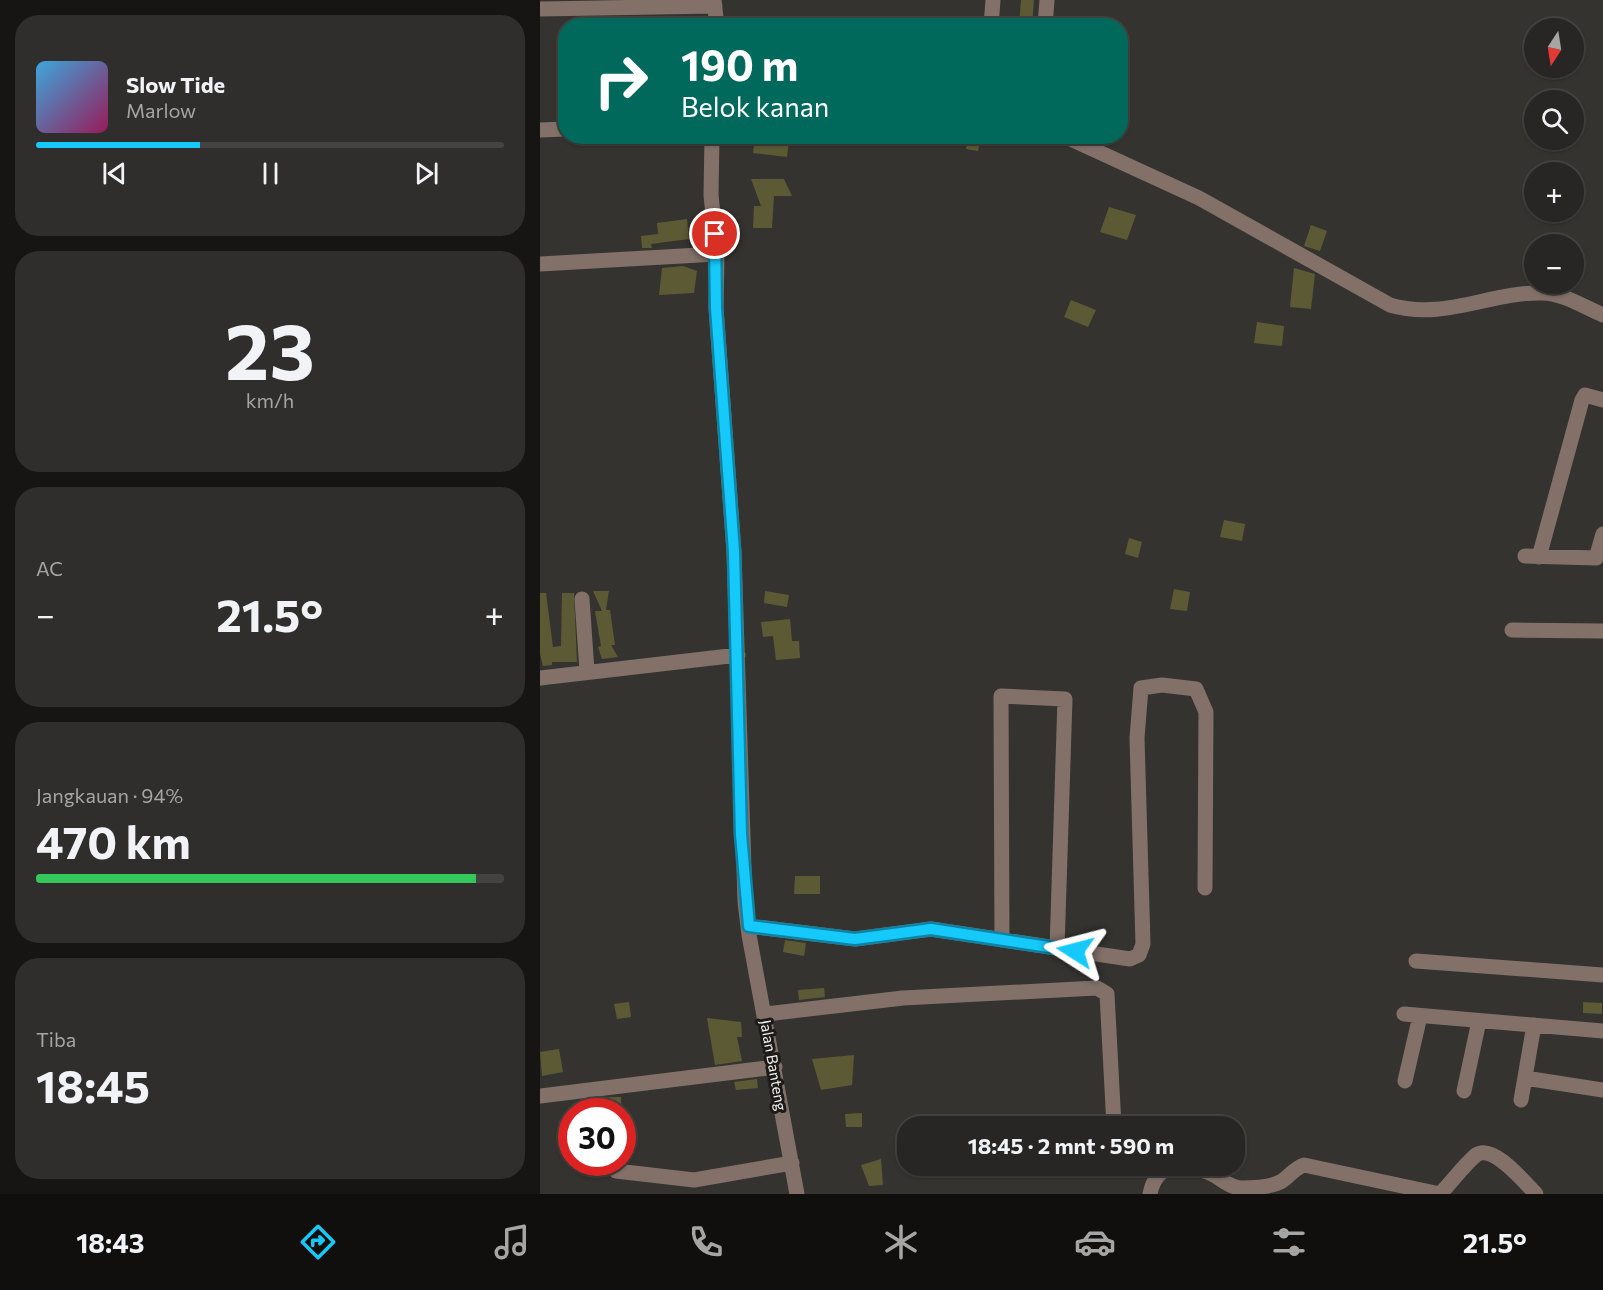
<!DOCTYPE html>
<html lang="id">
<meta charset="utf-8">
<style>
:root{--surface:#282624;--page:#302e2c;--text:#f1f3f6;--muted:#a5a5a6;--line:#444341;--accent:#15cafb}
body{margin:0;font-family:Commissioner,sans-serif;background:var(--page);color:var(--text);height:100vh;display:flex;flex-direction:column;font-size:22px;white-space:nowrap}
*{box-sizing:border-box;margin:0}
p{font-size:20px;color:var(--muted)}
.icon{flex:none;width:33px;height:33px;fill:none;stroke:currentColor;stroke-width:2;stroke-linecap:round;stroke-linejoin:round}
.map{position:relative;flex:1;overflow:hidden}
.drawer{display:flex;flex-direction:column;gap:15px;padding:15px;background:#161514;width:540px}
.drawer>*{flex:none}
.top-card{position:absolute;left:18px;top:18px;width:570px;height:126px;border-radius:24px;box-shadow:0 2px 4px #0004,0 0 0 2px var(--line);background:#00695c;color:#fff;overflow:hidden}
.needle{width:39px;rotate:192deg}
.fabs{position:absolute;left:984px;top:18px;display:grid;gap:12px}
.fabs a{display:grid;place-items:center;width:60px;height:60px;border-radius:50%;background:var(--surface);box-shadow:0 2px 4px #0004,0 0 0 2px var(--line);font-size:30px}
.speed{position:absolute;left:18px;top:1098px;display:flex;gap:12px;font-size:30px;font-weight:700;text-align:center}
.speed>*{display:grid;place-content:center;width:78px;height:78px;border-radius:50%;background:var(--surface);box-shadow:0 2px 4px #0004,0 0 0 2px var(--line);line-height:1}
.speed .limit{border:9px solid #d22;background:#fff;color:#111}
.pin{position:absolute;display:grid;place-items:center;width:51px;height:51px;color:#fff;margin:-26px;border:3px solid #fff;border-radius:50%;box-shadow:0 2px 6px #0007}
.me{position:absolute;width:66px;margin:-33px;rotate:279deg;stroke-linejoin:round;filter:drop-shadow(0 0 4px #0008)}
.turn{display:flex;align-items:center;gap:21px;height:126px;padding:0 24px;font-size:27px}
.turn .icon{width:78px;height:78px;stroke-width:2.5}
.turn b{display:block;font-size:42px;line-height:51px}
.big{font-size:45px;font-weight:700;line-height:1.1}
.drawer .widget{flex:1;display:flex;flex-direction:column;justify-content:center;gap:9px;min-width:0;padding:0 21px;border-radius:24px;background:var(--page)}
.drawer .dial{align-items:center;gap:0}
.dial b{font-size:78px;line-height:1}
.song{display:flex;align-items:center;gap:18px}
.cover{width:72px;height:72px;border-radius:9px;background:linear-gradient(135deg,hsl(200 70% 55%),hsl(330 70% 35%))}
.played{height:6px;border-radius:3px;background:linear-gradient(90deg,var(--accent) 35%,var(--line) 35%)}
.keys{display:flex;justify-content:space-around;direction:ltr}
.heat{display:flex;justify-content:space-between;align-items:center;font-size:33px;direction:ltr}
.charge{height:9px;border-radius:4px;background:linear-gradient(90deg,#34c759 94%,var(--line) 0)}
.trip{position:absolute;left:357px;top:1116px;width:348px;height:60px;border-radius:24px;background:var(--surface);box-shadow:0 2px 4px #0004,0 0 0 2px var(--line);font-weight:700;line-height:60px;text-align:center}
.tabs{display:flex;height:96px;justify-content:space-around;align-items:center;background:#100f0e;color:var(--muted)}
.tabs .icon{width:42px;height:42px}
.tabs .selected{color:var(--accent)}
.tabs b{font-size:27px;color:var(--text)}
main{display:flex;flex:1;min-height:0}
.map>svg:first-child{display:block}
</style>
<main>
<section class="drawer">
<div class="widget">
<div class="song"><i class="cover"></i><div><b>Slow Tide</b><p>Marlow</p></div></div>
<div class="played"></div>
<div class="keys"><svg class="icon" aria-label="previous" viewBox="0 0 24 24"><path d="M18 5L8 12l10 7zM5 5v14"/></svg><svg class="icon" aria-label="pause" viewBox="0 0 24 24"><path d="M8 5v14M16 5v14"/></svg><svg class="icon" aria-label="next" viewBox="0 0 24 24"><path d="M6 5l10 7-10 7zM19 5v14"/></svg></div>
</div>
<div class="widget dial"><b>23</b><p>km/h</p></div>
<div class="widget"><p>AC</p>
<div class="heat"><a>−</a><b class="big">21.5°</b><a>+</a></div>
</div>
<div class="widget"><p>Jangkauan · 94%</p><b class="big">470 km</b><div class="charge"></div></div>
<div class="widget"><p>Tiba</p><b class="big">18:45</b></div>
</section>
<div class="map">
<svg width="1063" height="1194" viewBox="0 0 1063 1194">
<rect width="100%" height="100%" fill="#353330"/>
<path fill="#5c5a34" d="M 481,0 L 494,0 L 492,26 L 479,26 Z
M 215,136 L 249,141 L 247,157 L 213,153 Z
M 428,136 L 441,136 L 438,151 L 426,149 Z
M 211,179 L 244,179 L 252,196 L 234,196 L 232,228 L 213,228 L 214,206 L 221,206 Z
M 569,207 L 596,215 L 587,240 L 560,232 Z
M 147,219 L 149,239 L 111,244 L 112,248 L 102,248 L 101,236 L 118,234 L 117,223 Z
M 771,225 L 787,231 L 780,251 L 764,246 Z
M 143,266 L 157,271 L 154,293 L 119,295 L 122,268 Z
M 754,268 L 775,274 L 771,309 L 750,307 Z
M 531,300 L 556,310 L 548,327 L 524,317 Z
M 717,322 L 744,326 L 742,346 L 714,343 Z
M 684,520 L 705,524 L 702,541 L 680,537 Z
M 589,538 L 602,542 L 598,558 L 585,554 Z
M 634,589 L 650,592 L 647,611 L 630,609 Z
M 53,591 L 69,591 L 66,610 L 70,610 L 75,645 L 71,645 L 78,657 L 62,659 L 58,647 L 61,646 L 55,611 L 62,611 Z
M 225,591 L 249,595 L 247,607 L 224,603 Z
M 0,593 L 6,593 L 13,647 L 21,646 L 22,593 L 34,593 L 37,662 L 12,662 L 12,665 L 3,666 L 0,654 Z
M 250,619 L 252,641 L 259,641 L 260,658 L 236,660 L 233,636 L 223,637 L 221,622 Z
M 255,876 L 280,876 L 280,894 L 254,894 Z
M 245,940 L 266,943 L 264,956 L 243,952 Z
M 284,988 L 285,997 L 259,1000 L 258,990 Z
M 89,1002 L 91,1017 L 77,1019 L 74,1004 Z
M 1043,1002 L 1062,1003 L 1062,1014 L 1043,1013 Z
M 167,1018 L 201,1022 L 202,1037 L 197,1037 L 202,1061 L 175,1065 Z
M 19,1049 L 23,1072 L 2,1076 L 0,1052 Z
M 314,1055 L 312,1085 L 281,1090 L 272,1059 Z
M 217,1079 L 218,1088 L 196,1090 L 194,1082 Z
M 70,1097 L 81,1097 L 81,1112 L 66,1112 L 66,1098 Z
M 322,1113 L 322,1127 L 306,1127 L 305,1114 Z
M 341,1159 L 343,1185 L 329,1186 L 321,1165 Z"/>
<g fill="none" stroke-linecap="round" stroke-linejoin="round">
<path stroke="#837169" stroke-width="15" d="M 174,0 L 177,26
M 0,9 L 175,6
M 451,26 L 453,0
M 505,26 L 507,0
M 0,130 L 26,129
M 172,136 L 171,195 L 177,254 L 176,308 L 194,552 L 205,901 L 209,935 L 257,1194
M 524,136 L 659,198 L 850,305 C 903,321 950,292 1002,293 C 1023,293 1044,307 1063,315
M 0,264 L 177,254
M 985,556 L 1056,558 L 1063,534
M 999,557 L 1042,400 L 1045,395 L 1063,400
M 42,599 L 47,671
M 972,630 L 1063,631
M 0,678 L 198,655
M 209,926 L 315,939 L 391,929 L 590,959 L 599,955 L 603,944 L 597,738 L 601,688 L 622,685 L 656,689 L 666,712 L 665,888
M 462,940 L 461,696 L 525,699 L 517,949
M 876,961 L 1063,975
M 226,1014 L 363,998 L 557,988 L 567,994 L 574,1126
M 864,1014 L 1063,1031
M 985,1078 L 1063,1090
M 865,1081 L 880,1016
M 924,1091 L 939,1021
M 0,1096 L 235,1067
M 981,1100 L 994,1025
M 76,1171 L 154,1180 L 252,1163
M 610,1194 C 616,1163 641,1162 667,1172 C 679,1176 687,1187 701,1188 C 712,1188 732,1187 742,1181 C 750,1176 753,1169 764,1165 L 900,1194 C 912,1182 923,1166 936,1155 C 953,1143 984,1182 996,1194"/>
</g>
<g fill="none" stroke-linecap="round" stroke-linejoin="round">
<defs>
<path id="route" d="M 175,234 L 176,308 L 194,552 L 201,834 L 209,926 L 315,939 L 391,929 L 535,951"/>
</defs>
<use href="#route" stroke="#0e83a3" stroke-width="15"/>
<use href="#route" stroke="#15cafb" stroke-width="10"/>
</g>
<g text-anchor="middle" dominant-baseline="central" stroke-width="6" stroke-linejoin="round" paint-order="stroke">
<g font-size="15" fill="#f3f2f0" stroke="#1c1b1a">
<text transform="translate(234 1065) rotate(80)">Jalan Banteng</text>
</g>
</g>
</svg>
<div class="fabs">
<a><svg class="needle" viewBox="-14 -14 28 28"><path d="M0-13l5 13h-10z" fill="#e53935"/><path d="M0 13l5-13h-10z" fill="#a5a5a6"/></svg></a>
<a><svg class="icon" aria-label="search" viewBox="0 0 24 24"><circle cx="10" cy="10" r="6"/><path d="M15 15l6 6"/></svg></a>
<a>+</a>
<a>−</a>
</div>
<div class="speed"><div class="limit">30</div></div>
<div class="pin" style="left:175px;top:234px;background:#d93025"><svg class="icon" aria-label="arrive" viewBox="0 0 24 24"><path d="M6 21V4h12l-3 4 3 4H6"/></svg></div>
<svg class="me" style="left:535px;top:951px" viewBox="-20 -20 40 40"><path d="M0-17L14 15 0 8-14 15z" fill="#15cafb" stroke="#fff" stroke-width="4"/></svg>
<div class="trip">18:45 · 2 mnt · 590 m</div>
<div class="top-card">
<div class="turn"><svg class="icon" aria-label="right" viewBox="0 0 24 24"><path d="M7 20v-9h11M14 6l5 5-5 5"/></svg><div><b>190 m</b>Belok kanan</div></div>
</div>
</div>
</main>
<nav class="tabs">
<b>18:43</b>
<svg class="icon selected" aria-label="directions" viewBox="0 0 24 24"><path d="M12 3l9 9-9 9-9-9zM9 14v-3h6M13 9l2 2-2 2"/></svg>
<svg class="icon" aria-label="music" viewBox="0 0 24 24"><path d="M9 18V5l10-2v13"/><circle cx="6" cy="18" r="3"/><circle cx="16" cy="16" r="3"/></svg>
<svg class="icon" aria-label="phone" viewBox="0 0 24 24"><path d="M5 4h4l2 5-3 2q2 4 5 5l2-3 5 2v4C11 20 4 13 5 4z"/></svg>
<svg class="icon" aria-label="climate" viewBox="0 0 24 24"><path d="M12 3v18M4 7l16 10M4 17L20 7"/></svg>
<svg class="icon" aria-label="car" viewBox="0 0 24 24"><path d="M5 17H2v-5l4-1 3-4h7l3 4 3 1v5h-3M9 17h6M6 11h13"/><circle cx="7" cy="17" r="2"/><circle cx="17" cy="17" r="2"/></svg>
<svg class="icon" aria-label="filters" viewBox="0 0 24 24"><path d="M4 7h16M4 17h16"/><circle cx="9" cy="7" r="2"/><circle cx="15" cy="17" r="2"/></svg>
<b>21.5°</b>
</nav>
